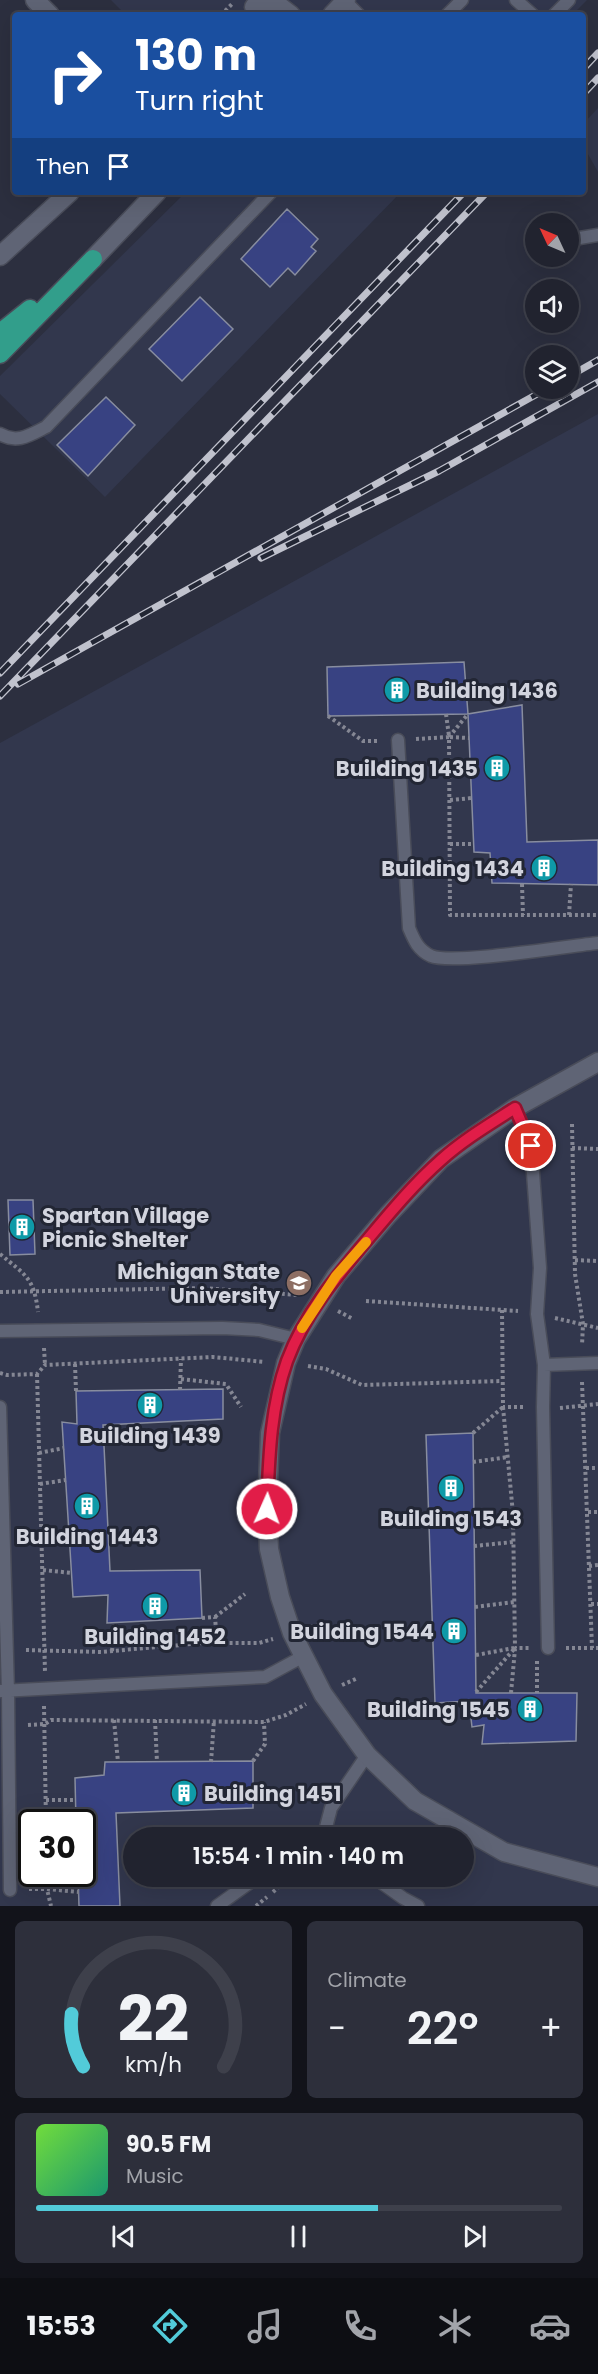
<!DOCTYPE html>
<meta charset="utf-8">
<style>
:root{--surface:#21232f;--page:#2d2f3b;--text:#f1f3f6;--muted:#a2a4aa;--line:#3e404b;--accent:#52cbd9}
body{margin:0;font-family:Poppins,sans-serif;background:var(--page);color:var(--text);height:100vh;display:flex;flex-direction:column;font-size:22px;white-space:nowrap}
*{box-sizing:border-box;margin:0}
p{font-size:20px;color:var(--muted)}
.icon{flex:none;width:33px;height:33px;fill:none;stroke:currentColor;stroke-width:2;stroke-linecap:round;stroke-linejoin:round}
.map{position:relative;height:1906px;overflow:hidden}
.side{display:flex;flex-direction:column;gap:15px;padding:15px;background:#12131a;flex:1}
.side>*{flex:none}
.top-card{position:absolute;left:12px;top:12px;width:574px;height:183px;border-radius:6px;box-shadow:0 6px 24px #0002,0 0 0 2px var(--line);background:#1a4fa0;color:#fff;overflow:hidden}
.needle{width:39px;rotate:314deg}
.buttons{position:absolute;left:525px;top:213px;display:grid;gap:12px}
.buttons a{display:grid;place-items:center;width:54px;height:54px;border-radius:50%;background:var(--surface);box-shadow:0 6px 24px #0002,0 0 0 2px var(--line);font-size:30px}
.speed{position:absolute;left:18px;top:1809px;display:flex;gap:12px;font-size:30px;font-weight:700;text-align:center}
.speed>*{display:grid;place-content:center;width:78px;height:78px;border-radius:50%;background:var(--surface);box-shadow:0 6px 24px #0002,0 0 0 2px var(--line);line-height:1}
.speed .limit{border:3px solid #111;border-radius:9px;background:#fff;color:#111}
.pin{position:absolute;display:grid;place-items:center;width:51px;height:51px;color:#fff;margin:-26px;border:3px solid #fff;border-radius:50%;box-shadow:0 2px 6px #0007}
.me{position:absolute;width:66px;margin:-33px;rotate:2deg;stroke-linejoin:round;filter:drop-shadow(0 0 4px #0008)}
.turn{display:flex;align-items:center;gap:21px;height:126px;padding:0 24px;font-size:27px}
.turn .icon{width:78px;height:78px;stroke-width:2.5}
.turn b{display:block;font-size:42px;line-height:51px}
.then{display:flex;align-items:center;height:57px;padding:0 24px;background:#0003;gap:12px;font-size:22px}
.big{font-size:45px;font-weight:600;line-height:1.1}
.side .widget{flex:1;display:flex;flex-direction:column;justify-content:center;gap:9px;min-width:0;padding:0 21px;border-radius:9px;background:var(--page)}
.side .dial{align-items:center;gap:0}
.dial svg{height:156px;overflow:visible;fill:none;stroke:var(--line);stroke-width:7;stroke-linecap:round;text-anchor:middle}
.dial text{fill:var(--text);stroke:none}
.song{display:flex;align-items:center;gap:18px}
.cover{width:72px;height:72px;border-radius:9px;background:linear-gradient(135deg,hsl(100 70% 55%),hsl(160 70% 35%))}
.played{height:6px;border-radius:3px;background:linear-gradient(90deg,var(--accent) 65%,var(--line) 65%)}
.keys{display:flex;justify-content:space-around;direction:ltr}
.heat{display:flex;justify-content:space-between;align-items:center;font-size:33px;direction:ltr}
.side .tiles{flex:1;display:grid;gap:15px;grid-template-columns:1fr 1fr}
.widget:last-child{grid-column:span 2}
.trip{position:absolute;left:123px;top:1827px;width:351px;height:60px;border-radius:30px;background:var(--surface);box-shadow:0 6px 24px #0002,0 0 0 2px var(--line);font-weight:600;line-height:60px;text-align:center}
.menu{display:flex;height:96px;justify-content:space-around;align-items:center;background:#0d0e13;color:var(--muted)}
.menu .icon{width:42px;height:42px}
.menu .active{color:var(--accent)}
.menu b{font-size:27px;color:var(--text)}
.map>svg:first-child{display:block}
</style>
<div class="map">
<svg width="598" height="1906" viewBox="0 0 598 1906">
<rect width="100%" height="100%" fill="#2c2f3f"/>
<path fill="#32374d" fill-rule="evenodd" d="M 111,0 L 587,0 L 572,15 L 126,15 Z
M 598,108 L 598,172 L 584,147 L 584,123 Z
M 186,192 L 401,192 L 105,497 L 0,394 L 0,376 Z
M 598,414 L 598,1906 L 0,1906 L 0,743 ZM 32,1822 L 82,1822 L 82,1874 L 32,1874 ZM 134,1838 L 464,1838 L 464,1876 L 134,1876 Z"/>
<path fill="#384282" stroke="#888d9f" stroke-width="1.5" d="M 287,209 L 318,239 L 311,247 L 316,251 L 295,275 L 288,268 L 270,287 L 241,259 Z
M 200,297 L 233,329 L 182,381 L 149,349 Z
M 106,397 L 135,425 L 88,476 L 57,445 Z
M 464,662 L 468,714 L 328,716 L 327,667 Z
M 522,705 L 527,842 L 598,840 L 598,885 L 492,883 L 490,853 L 474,852 L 468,714 Z
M 8,1200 L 33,1200 L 35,1254 L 10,1255 Z
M 223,1389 L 223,1419 L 103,1425 L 110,1571 L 200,1570 L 202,1618 L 107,1623 L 108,1595 L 73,1597 L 62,1422 L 77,1424 L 76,1391 Z
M 473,1433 L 476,1693 L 577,1693 L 576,1741 L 482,1744 L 484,1725 L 472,1727 L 469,1701 L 435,1703 L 426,1435 Z
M 253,1761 L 253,1808 L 116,1813 L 120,1906 L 79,1906 L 78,1874 L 82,1874 L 82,1822 L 76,1822 L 75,1778 L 104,1775 L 105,1762 Z"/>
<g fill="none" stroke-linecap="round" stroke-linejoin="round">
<defs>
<path id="lane" d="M 516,0 L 533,15
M 345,1 L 359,15
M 447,15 L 462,0
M 554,15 L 569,0
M 568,240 L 598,235
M 0,434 C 17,444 30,435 46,427 L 271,192
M 398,740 L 409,928 C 414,940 418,950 431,956 C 453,965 568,946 598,943
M 515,1108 L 531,1146 L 540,1268 L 537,1314 L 544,1365 L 543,1407 L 548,1648
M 0,1331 L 222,1328 L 259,1330 L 296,1339
M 544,1365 L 598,1363
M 0,1407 L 8,1692 L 10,1890
M 1,1691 L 265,1677 L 302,1657
M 329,1838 L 325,1831 L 331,1808 L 367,1755
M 372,1876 L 403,1898 L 418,1906
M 217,1906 L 259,1876"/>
<path id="street" d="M 35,0 L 50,15
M 598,1062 L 515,1108 L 441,1159 L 388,1215 L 336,1276 L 296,1339 L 286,1363 L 270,1433 L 267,1509 L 269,1549 L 280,1597 L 292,1633 L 323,1694 L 367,1755 L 415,1801 L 504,1852 L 598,1877"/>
<path id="secondary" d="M 254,7 L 278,5 L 291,15
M 332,15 L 346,0
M 0,256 L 70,192
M 93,259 L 157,192"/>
<path id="highway" d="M 0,333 L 30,309
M 0,354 L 93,259"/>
</defs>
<use href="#lane" stroke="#494c59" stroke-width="15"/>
<use href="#street" stroke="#494c59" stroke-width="21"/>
<use href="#secondary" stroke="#494c59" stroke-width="21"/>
<use href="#highway" stroke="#494c59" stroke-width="21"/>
<path stroke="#858794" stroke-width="4" stroke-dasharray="3 3" stroke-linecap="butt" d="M 221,15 L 233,3
M 446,714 L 449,736
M 328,716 L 363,741 L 379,741
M 449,737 L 468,714
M 450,737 L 469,738
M 416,739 L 449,737 L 450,915 L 598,915
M 450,800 L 472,798
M 450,844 L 474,844
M 522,884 L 523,915
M 569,915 L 571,884
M 572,1124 L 575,1274 L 583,1324 L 582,1345
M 572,1148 L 598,1149
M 0,1254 C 25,1275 34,1277 38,1312
M 575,1260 L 598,1261
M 0,1292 L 202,1288 L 298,1295
M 366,1301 L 518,1311
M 502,1310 L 503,1407 L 526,1407
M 338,1311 L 353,1319
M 555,1318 L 598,1328
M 44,1348 L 45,1365
M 75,1364 L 76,1391
M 308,1366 L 326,1369 L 362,1385 L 502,1381
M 0,1373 L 7,1375 L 37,1374 L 45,1365 L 213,1357 L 265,1362
M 37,1374 L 45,1672
M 181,1379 L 226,1384 L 241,1407
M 582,1382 L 592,1648
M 180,1390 L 181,1359
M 503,1407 L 513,1514 L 515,1648 L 531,1648
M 560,1408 L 598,1404
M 473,1433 L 503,1407
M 39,1453 L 64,1448
M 473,1462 L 508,1457
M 586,1468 L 598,1468
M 40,1484 L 66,1480
M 588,1512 L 598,1512
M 474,1515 L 513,1514
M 41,1534 L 69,1531
M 474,1546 L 513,1542
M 589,1566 L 598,1565
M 43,1570 L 72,1573
M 591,1604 L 598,1604
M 475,1607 L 514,1602
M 215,1617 L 245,1594
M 202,1618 L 215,1617 L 217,1643
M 311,1627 L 328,1621
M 566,1648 L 598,1648
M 26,1650 L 101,1652 L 203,1643 L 259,1643 L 273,1639
M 112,1651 L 115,1623
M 476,1655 L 514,1648
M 537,1661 L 537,1693
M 342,1685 L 358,1678
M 476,1692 L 515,1648
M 511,1693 L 515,1649
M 44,1706 L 46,1822
M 114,1720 L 118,1762
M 155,1720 L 157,1762
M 28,1725 L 45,1724 L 51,1720 L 264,1722 L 286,1715 L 306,1704
M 253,1761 L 265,1744 L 264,1722
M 211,1762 L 214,1720
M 46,1800 L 76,1800
M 47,1874 L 47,1889 L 51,1906
M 29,1889 L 47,1889 L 79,1892
M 273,1892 L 291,1876
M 256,1906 L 267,1897"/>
<use href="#lane" stroke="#5f6475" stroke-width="12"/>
<use href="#street" stroke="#5f6475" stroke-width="18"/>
<use href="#secondary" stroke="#5f6475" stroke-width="18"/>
<use href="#highway" stroke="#329e8b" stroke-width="18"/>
<defs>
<path id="rail" d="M 584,68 L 598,53
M 584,93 L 598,78
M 568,377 L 598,360
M 261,558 L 439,471 L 598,382
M 0,673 L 464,192
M 18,684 L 548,388
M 0,696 L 487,192"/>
</defs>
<use href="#rail" stroke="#c0c2cd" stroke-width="7"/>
<use href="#rail" stroke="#222634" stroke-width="4.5" stroke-dasharray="14" stroke-linecap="butt"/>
</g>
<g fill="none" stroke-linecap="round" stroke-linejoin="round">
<defs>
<path id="route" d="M 267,1509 C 269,1459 270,1409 287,1361 C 305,1312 340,1272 373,1233 C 394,1208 416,1182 441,1160 C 463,1140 490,1124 515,1108 L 531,1146"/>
</defs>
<use href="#route" stroke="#92132f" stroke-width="15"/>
<use href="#route" stroke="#e11d48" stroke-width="10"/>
<path stroke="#f59e0b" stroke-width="10" d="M 302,1328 L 336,1276 L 366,1242"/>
</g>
<defs>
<symbol id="building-disc" viewBox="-11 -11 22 22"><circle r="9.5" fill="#0f9aa8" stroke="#222634"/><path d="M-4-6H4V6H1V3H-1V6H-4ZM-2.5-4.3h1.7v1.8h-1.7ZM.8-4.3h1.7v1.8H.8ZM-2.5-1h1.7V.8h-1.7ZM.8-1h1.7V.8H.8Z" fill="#fff"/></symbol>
<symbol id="university-disc" viewBox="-11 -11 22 22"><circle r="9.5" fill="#8d6e63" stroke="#222634"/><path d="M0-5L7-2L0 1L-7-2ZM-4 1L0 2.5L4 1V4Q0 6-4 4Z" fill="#fff"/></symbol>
</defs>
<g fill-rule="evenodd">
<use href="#building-disc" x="382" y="675" width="30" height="30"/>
<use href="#building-disc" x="482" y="753" width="30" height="30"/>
<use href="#building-disc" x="529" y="853" width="30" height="30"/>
<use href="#building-disc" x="7" y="1212" width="30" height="30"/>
<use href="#university-disc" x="284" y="1268" width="30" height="30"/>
<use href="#building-disc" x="135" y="1390" width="30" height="30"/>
<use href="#building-disc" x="436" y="1473" width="30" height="30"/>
<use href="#building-disc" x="72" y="1491" width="30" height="30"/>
<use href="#building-disc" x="140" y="1591" width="30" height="30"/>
<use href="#building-disc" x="439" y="1616" width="30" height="30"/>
<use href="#building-disc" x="515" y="1694" width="30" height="30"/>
<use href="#building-disc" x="169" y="1778" width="30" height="30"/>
</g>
<g text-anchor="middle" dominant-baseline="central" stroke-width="6" stroke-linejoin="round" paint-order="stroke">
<g font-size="21" font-weight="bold" fill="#d2d4de" stroke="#222634" text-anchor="end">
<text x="416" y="690" text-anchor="start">Building 1436</text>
<text x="478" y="768">Building 1435</text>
<text x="524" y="868">Building 1434</text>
<text x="42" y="1215" text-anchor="start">Spartan Village<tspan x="42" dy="24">Picnic Shelter</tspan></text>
<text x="280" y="1271">Michigan State<tspan x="280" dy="24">University</tspan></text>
<text x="150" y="1435" text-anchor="middle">Building 1439</text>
<text x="451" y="1518" text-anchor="middle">Building 1543</text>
<text x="87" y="1536" text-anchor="middle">Building 1443</text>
<text x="434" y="1631">Building 1544</text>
<text x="155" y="1636" text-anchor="middle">Building 1452</text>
<text x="510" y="1709">Building 1545</text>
<text x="204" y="1793" text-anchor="start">Building 1451</text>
</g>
</g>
</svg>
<div class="buttons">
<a><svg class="needle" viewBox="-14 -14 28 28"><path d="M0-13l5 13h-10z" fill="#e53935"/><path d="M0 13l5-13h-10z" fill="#a2a4aa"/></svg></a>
<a><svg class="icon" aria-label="sound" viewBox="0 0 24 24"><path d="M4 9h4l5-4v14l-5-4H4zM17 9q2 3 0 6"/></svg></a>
<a><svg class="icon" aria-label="layers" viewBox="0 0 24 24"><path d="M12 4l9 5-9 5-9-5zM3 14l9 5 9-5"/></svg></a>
</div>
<div class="speed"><div class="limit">30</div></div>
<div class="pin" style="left:531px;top:1146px;background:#d93025"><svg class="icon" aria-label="arrive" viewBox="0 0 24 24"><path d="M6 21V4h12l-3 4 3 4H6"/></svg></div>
<svg class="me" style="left:267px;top:1509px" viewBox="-20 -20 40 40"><circle r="17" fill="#e11d48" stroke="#fff" stroke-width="3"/><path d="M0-11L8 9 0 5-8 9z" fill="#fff"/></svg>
<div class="trip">15:54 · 1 min · 140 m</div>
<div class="top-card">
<div class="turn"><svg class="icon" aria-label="right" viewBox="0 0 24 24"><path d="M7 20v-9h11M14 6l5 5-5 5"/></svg><div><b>130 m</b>Turn right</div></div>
<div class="then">Then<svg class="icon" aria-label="arrive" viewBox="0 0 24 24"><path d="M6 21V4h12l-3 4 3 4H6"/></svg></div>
</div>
</div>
<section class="side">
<div class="tiles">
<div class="widget dial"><svg viewBox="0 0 100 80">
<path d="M14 69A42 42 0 1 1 86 69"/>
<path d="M14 69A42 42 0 0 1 8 42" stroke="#52cbd9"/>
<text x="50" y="56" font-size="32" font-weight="700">22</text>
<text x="50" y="72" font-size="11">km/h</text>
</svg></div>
<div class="widget"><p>Climate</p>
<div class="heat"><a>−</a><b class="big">22°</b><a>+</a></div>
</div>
<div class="widget">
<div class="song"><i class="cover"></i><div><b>90.5 FM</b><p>Music</p></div></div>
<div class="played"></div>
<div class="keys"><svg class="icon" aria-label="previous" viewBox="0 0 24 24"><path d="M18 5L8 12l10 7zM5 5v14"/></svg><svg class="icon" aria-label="pause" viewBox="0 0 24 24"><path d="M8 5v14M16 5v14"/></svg><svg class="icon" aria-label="next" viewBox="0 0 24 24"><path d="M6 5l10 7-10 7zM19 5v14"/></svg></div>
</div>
</div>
</section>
<nav class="menu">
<b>15:53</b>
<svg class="icon active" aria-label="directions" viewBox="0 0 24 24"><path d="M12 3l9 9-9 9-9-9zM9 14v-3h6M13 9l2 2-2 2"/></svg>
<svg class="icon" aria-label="music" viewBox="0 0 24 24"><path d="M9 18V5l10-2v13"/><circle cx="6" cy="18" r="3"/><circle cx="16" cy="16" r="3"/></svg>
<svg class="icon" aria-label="phone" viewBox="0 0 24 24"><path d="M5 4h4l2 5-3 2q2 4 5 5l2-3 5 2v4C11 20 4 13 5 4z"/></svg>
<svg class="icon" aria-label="climate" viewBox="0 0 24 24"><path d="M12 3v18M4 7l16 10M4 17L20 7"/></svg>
<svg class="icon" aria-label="car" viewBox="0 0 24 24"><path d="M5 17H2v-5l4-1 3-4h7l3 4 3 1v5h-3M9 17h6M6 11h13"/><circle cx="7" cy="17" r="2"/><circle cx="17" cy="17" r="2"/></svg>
</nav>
